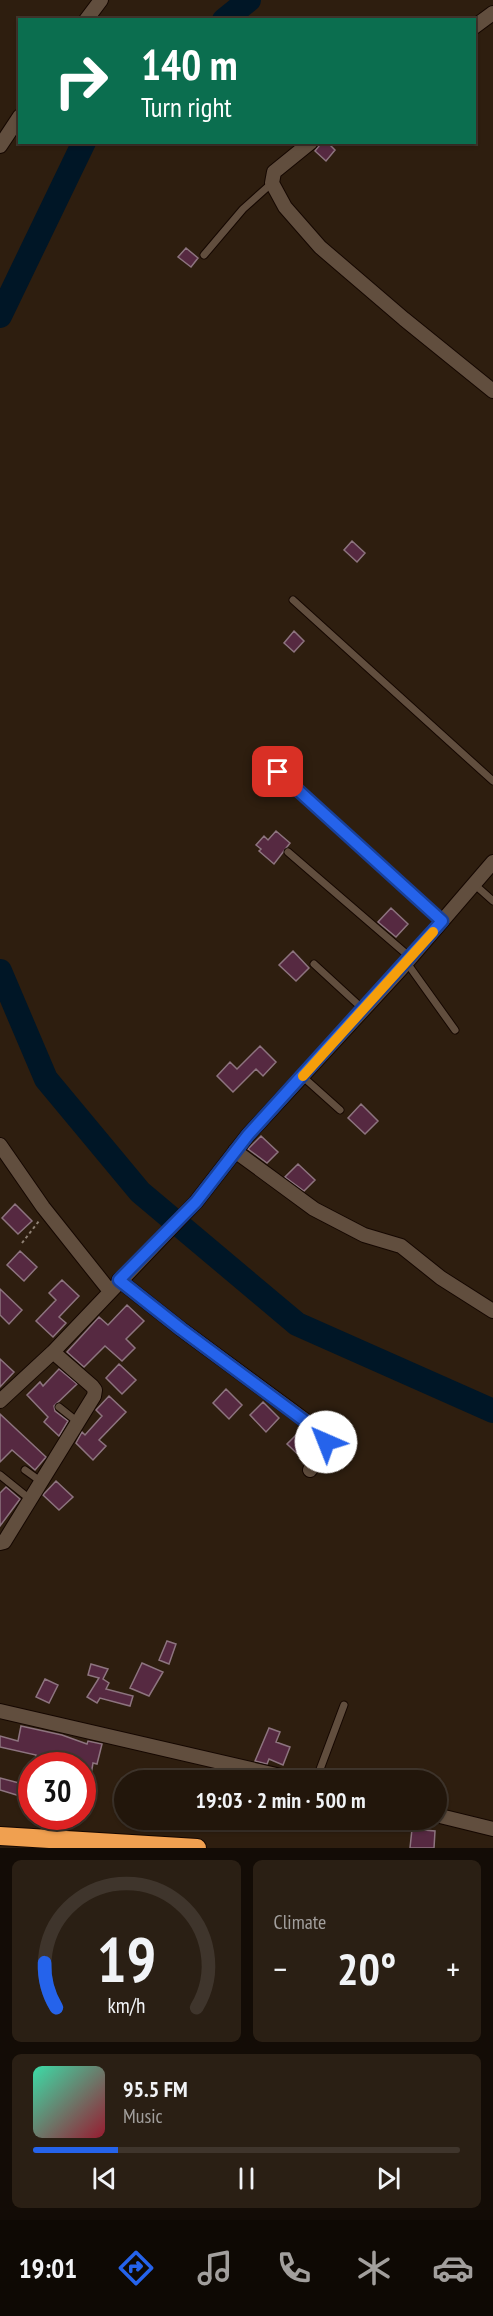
<!DOCTYPE html>
<meta charset="utf-8">
<style>
:root{--surface:#22160b;--page:#2a1f14;--text:#f1f3f6;--muted:#a29f9d;--line:#3f352c;--accent:#2563eb}
body{margin:0;font-family:"PT Sans Narrow",sans-serif;background:var(--page);color:var(--text);height:100vh;display:flex;flex-direction:column;font-size:22px;white-space:nowrap}
*{box-sizing:border-box;margin:0}
p{font-size:20px;color:var(--muted)}
.icon{flex:none;width:33px;height:33px;fill:none;stroke:currentColor;stroke-width:2;stroke-linecap:round;stroke-linejoin:round}
.map{position:relative;height:1848px;overflow:hidden}
.sheet{display:flex;flex-direction:column;gap:12px;padding:12px;background:#130c06;flex:1}
.sheet>*{flex:none}
.top-card{position:absolute;left:18px;top:18px;width:458px;height:126px;border-radius:0px;box-shadow:0 2px 4px #0004,0 0 0 2px var(--line);background:#0b6e4f;color:#fff;overflow:hidden}
.speed{position:absolute;left:18px;top:1752px;display:flex;gap:12px;font-size:30px;font-weight:700;text-align:center}
.speed>*{display:grid;place-content:center;width:78px;height:78px;border-radius:50%;background:var(--surface);box-shadow:0 2px 4px #0004,0 0 0 2px var(--line);line-height:1}
.speed .limit{border:9px solid #d22;background:#fff;color:#111}
.pin{position:absolute;display:grid;place-items:center;width:51px;height:51px;color:#fff;margin:-26px;border-radius:12px;box-shadow:0 3px 9px #0006}
.me{position:absolute;width:66px;margin:-33px;rotate:316deg;stroke-linejoin:round;filter:drop-shadow(0 0 4px #0008)}
.turn{display:flex;align-items:center;gap:21px;height:126px;padding:0 24px;font-size:27px}
.turn .icon{width:78px;height:78px;stroke-width:2.5}
.turn b{display:block;font-size:42px;line-height:51px}
.big{font-size:45px;font-weight:700;line-height:1.1}
.sheet .widget{flex:1;display:flex;flex-direction:column;justify-content:center;gap:9px;min-width:0;padding:0 21px;border-radius:9px;background:var(--page)}
.sheet .dial{align-items:center;gap:0}
.dial svg{height:156px;overflow:visible;fill:none;stroke:var(--line);stroke-width:7;stroke-linecap:round;text-anchor:middle}
.dial text{fill:var(--text);stroke:none}
.song{display:flex;align-items:center;gap:18px}
.cover{width:72px;height:72px;border-radius:9px;background:linear-gradient(135deg,hsl(160 70% 55%),hsl(350 70% 35%))}
.played{height:6px;border-radius:3px;background:linear-gradient(90deg,var(--accent) 20%,var(--line) 20%)}
.keys{display:flex;justify-content:space-around;direction:ltr}
.heat{display:flex;justify-content:space-between;align-items:center;font-size:33px;direction:ltr}
.sheet .tiles{flex:1;display:grid;gap:12px;grid-template-columns:1fr 1fr}
.widget:last-child{grid-column:span 2}
.trip{position:absolute;left:114px;top:1770px;width:333px;height:60px;border-radius:30px;background:var(--surface);box-shadow:0 2px 4px #0004,0 0 0 2px var(--line);font-weight:700;line-height:60px;text-align:center}
.menu{display:flex;height:96px;justify-content:space-around;align-items:center;background:#0e0904;color:var(--muted)}
.menu .icon{width:42px;height:42px}
.menu .on{color:var(--accent)}
.menu b{font-size:27px;color:var(--text)}
.map>svg:first-child{display:block}
</style>
<div class="map">
<svg width="493" height="1848" viewBox="0 0 493 1848">
<rect width="100%" height="100%" fill="#2e1e0f"/>
<g fill="none" stroke-linecap="round" stroke-linejoin="round">
<path stroke="#001626" stroke-width="24" d="M 224,20 L 249,0
M 0,316 L 84,142
M 0,971 L 46,1079 L 140,1192 L 297,1324 L 493,1411"/>
</g>
<path fill="#562941" stroke="#8d747f" stroke-width="1.5" d="M 322,142 L 327,142 L 335,150 L 326,161 L 315,151 Z
M 186,248 L 198,258 L 191,267 L 178,257 Z
M 352,541 L 365,553 L 357,562 L 344,550 Z
M 294,631 L 304,641 L 294,652 L 284,643 Z
M 275,751 L 284,759 L 273,770 L 265,764 Z
M 276,831 L 290,843 L 274,864 L 259,851 L 261,849 L 256,845 L 264,836 L 268,840 Z
M 391,908 L 408,924 L 396,937 L 378,922 Z
M 293,951 L 309,968 L 296,981 L 279,965 Z
M 260,1046 L 276,1062 L 263,1076 L 256,1069 L 233,1092 L 217,1076 L 230,1062 L 237,1069 Z
M 361,1104 L 378,1121 L 365,1134 L 348,1118 Z
M 261,1136 L 278,1152 L 267,1163 L 248,1149 Z
M 298,1164 L 315,1180 L 304,1191 L 285,1177 Z
M 15,1204 L 32,1221 L 18,1234 L 2,1218 Z
M 20,1251 L 37,1267 L 24,1281 L 7,1265 Z
M 62,1280 L 79,1296 L 59,1317 L 66,1323 L 53,1337 L 36,1321 L 56,1300 L 49,1293 Z
M 0,1289 L 22,1310 L 9,1324 L 0,1315 Z
M 127,1305 L 144,1321 L 126,1339 L 135,1348 L 122,1361 L 105,1346 L 84,1367 L 67,1352 L 99,1317 L 108,1325 Z
M 0,1359 L 14,1372 L 0,1387 Z
M 119,1364 L 136,1380 L 122,1394 L 106,1378 Z
M 59,1369 L 77,1384 L 54,1406 L 55,1411 L 68,1421 L 59,1436 L 44,1422 L 48,1417 L 27,1395 L 40,1382 L 43,1386 Z
M 226,1389 L 242,1405 L 229,1419 L 213,1403 Z
M 109,1396 L 126,1412 L 99,1440 L 106,1446 L 93,1460 L 76,1443 L 82,1432 L 85,1435 L 102,1416 L 96,1410 Z
M 263,1402 L 279,1418 L 266,1432 L 250,1415 Z
M 0,1414 L 46,1457 L 35,1470 L 12,1450 L 0,1462 Z
M 301,1430 L 315,1444 L 304,1460 L 287,1444 Z
M 56,1481 L 73,1497 L 59,1510 L 43,1495 Z
M 6,1487 L 20,1499 L 0,1526 L 0,1493 Z
M 167,1641 L 176,1644 L 169,1664 L 159,1660 Z
M 142,1663 L 163,1672 L 149,1696 L 130,1688 Z
M 91,1664 L 108,1669 L 103,1679 L 109,1683 L 106,1689 L 133,1696 L 130,1706 L 100,1698 L 97,1703 L 87,1697 L 99,1678 L 88,1675 Z
M 45,1679 L 58,1685 L 49,1703 L 36,1697 Z
M 21,1726 L 62,1735 L 87,1744 L 88,1741 L 102,1744 L 97,1764 L 93,1763 L 88,1792 L 82,1791 L 82,1766 L 56,1758 L 54,1765 L 35,1760 L 36,1755 L 0,1747 L 0,1736 L 18,1741 Z
M 269,1728 L 280,1732 L 276,1742 L 290,1747 L 283,1765 L 269,1759 L 267,1764 L 255,1761 Z
M 174,1770 L 175,1780 L 136,1780 L 136,1771 Z
M 0,1778 L 23,1784 L 20,1796 L 0,1790 Z
M 412,1829 L 435,1831 L 434,1848 L 410,1848 Z"/>
<g fill="none" stroke-linecap="round" stroke-linejoin="round">
<defs>
<path id="service" d="M 204,255 L 243,209 L 272,183
M 293,600 L 493,781
M 278,772 L 442,921
M 288,852 L 411,958
M 474,884 L 493,901
M 407,963 L 455,1030
M 314,964 L 364,1010
M 302,1076 L 340,1110
M 59,1407 L 79,1423
M 25,1470 L 43,1483
M 0,1475 L 31,1500
M 316,1780 L 344,1705"/>
<path id="minor" d="M 86,20 L 101,0
M 474,27 L 493,13
M 311,142 L 274,172 L 272,183 L 285,207 L 320,247 L 404,319 L 493,391
M 0,146 L 20,116
M 0,1145 L 43,1207 L 109,1290
M 235,1151 L 314,1209 L 364,1235 L 401,1246 L 441,1278 L 493,1311
M 119,1280 L 181,1329 L 325,1435 L 326,1442 L 310,1470
M 0,1401 L 53,1352 L 196,1202 L 248,1135 L 401,969 L 493,862
M 0,1543 L 4,1542 L 94,1396 L 95,1390 L 92,1386 L 53,1352
M 0,1711 L 298,1780
M 436,1815 L 493,1829"/>
<path id="motorway" d="M 0,1836 L 197,1848"/>
</defs>
<use href="#service" stroke="#150700" stroke-width="9"/>
<use href="#minor" stroke="#150700" stroke-width="16"/>
<use href="#motorway" stroke="#150700" stroke-width="20"/>
<path stroke="#908275" stroke-width="2" stroke-dasharray="3 3" stroke-linecap="butt" d="M 22,1243 L 39,1221"/>
<use href="#service" stroke="#614e3e" stroke-width="7"/>
<use href="#minor" stroke="#614e3e" stroke-width="14"/>
<use href="#motorway" stroke="#f0a050" stroke-width="18"/>
</g>
<g fill="none" stroke-linecap="round" stroke-linejoin="round">
<defs>
<path id="route" d="M 278,772 L 442,921 L 248,1135 L 196,1202 L 119,1280 L 181,1329 L 325,1436 L 326,1442"/>
</defs>
<use href="#route" stroke="#184099" stroke-width="15"/>
<use href="#route" stroke="#2563eb" stroke-width="10"/>
<path stroke="#f59e0b" stroke-width="10" d="M 303,1076 L 433,932"/>
</g>
</svg>
<div class="speed"><div class="limit">30</div></div>
<div class="pin" style="left:278px;top:772px;background:#d93025"><svg class="icon" aria-label="arrive" viewBox="0 0 24 24"><path d="M6 21V4h12l-3 4 3 4H6"/></svg></div>
<svg class="me" style="left:326px;top:1442px" viewBox="-20 -20 40 40"><circle r="19" fill="#fff"/><path d="M0-13L10 11 0 6-10 11z" fill="#2563eb"/></svg>
<div class="trip">19:03 · 2 min · 500 m</div>
<div class="top-card">
<div class="turn"><svg class="icon" aria-label="right" viewBox="0 0 24 24"><path d="M7 20v-9h11M14 6l5 5-5 5"/></svg><div><b>140 m</b>Turn right</div></div>
</div>
</div>
<section class="sheet">
<div class="tiles">
<div class="widget dial"><svg viewBox="0 0 100 80">
<path d="M14 69A42 42 0 1 1 86 69"/>
<path d="M14 69A42 42 0 0 1 8 46" stroke="#2563eb"/>
<text x="50" y="56" font-size="32" font-weight="700">19</text>
<text x="50" y="72" font-size="11">km/h</text>
</svg></div>
<div class="widget"><p>Climate</p>
<div class="heat"><a>−</a><b class="big">20°</b><a>+</a></div>
</div>
<div class="widget">
<div class="song"><i class="cover"></i><div><b>95.5 FM</b><p>Music</p></div></div>
<div class="played"></div>
<div class="keys"><svg class="icon" aria-label="previous" viewBox="0 0 24 24"><path d="M18 5L8 12l10 7zM5 5v14"/></svg><svg class="icon" aria-label="pause" viewBox="0 0 24 24"><path d="M8 5v14M16 5v14"/></svg><svg class="icon" aria-label="next" viewBox="0 0 24 24"><path d="M6 5l10 7-10 7zM19 5v14"/></svg></div>
</div>
</div>
</section>
<nav class="menu">
<b>19:01</b>
<svg class="icon on" aria-label="directions" viewBox="0 0 24 24"><path d="M12 3l9 9-9 9-9-9zM9 14v-3h6M13 9l2 2-2 2"/></svg>
<svg class="icon" aria-label="music" viewBox="0 0 24 24"><path d="M9 18V5l10-2v13"/><circle cx="6" cy="18" r="3"/><circle cx="16" cy="16" r="3"/></svg>
<svg class="icon" aria-label="phone" viewBox="0 0 24 24"><path d="M5 4h4l2 5-3 2q2 4 5 5l2-3 5 2v4C11 20 4 13 5 4z"/></svg>
<svg class="icon" aria-label="climate" viewBox="0 0 24 24"><path d="M12 3v18M4 7l16 10M4 17L20 7"/></svg>
<svg class="icon" aria-label="car" viewBox="0 0 24 24"><path d="M5 17H2v-5l4-1 3-4h7l3 4 3 1v5h-3M9 17h6M6 11h13"/><circle cx="7" cy="17" r="2"/><circle cx="17" cy="17" r="2"/></svg>
</nav>
